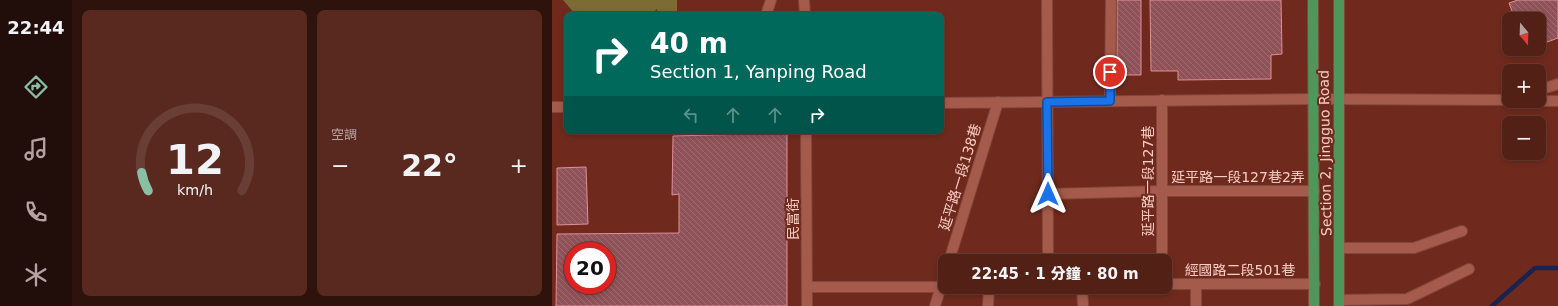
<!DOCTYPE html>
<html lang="zh-TW">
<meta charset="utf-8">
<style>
:root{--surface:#532016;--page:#59281f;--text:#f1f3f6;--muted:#b5a3a1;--line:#693e35;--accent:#8abfa5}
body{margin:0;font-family:"DejaVu Sans","Noto Sans TC",sans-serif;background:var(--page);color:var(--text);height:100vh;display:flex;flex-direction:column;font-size:15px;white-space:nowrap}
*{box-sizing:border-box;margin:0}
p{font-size:13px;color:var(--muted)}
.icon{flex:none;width:22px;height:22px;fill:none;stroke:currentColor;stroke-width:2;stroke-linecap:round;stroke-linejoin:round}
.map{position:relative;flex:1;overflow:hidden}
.sheet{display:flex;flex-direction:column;gap:10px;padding:10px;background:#2e120c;width:480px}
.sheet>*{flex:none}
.top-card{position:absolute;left:12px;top:12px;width:380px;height:122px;border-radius:8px;box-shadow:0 2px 6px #0003,0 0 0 1px var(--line);background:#00695c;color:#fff;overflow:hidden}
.needle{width:26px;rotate:161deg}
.buttons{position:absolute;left:950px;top:12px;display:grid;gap:8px}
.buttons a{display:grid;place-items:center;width:44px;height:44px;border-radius:8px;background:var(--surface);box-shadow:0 2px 6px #0003,0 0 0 1px var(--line);font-size:20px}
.speed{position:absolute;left:12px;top:242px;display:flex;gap:8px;font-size:20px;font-weight:700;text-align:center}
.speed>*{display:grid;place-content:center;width:52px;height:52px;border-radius:50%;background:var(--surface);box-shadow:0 2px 6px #0003,0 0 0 1px var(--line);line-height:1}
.speed .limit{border:6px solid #d22;background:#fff;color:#111}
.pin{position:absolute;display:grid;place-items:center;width:34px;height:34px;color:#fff;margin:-17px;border:2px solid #fff;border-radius:50%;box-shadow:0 1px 4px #0007}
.me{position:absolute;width:44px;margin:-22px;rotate:0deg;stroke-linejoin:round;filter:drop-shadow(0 0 3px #0008)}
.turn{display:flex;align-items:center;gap:14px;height:84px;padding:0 20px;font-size:18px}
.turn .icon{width:52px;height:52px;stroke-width:2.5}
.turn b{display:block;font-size:28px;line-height:34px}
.lanes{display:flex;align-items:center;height:38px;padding:0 20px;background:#0003;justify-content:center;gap:20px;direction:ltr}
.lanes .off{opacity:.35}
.big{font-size:30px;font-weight:800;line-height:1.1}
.sheet .widget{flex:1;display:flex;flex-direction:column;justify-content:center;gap:6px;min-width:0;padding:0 14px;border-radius:8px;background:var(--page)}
.sheet .dial{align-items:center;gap:0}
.dial svg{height:104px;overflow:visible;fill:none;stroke:var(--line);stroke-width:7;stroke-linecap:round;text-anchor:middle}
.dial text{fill:var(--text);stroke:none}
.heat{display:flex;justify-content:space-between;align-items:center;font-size:22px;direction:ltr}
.sheet .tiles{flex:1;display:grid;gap:10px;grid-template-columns:repeat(2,1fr)}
.trip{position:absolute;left:386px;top:254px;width:234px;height:40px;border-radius:8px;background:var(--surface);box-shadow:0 2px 6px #0003,0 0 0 1px var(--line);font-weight:800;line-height:40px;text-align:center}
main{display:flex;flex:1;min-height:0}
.tab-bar{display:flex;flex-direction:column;width:72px;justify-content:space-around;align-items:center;background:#210d09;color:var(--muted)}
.tab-bar .icon{width:28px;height:28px}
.tab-bar .active{color:var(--accent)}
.tab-bar b{font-size:18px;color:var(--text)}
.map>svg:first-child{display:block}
</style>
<main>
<nav class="tab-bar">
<b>22:44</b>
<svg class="icon active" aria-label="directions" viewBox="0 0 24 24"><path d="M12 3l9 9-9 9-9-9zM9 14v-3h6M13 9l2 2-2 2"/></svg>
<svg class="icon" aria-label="music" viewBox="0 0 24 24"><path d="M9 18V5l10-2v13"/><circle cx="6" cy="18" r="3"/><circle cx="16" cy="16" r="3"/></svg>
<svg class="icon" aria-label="phone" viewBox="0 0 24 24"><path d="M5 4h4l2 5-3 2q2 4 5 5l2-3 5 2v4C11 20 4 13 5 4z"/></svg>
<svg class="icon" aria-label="climate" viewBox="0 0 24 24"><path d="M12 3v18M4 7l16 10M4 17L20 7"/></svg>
</nav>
<section class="sheet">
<div class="tiles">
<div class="widget dial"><svg viewBox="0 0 100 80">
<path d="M14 69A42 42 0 1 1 86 69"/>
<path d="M14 69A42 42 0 0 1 9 55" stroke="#8abfa5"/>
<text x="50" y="56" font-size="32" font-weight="700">12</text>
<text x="50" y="72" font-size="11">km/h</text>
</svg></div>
<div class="widget"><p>空調</p>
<div class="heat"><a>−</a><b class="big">22°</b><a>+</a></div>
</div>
</div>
</section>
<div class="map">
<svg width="1006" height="306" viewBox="0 0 1006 306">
<defs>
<pattern id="building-back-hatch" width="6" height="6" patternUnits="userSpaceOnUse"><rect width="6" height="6" fill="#8f5259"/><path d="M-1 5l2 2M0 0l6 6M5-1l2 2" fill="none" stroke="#a06a6f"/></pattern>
</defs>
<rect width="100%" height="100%" fill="#6f2a1d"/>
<path fill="#7c6b32" d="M 11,0 L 125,0 L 125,15 L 106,15 L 105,9 L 98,15 L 24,15 Z"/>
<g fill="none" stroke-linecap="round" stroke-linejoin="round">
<path stroke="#1a224f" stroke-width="4.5" d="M 940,306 L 983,268 L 1006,268"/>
</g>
<path fill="url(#building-back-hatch)" stroke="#e28f99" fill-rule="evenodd" d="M 565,0 L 589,0 L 589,75 L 565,75 Z
M 598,0 L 729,0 L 730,54 L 719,55 L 719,79 L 626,80 L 626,71 L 599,71 Z
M 966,0 L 1006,0 L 1006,38 L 987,45 L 987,19 L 963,19 L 957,3 Z
M 235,133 L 235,306 L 4,306 L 5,234 L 127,233 L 127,194 L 120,195 L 121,136 ZM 21,251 L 55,251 L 55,285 L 21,285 Z
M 34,167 L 36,224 L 5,225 L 5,168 Z"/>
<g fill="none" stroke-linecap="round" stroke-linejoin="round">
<defs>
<path id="minor" d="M 252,0 L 253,15
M 495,0 L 496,261
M 214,15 L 219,0
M 987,90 L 1006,84
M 558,101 L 559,0
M 955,101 L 1006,101
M 389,103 L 762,99 L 957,100
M 0,107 L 15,107
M 254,131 L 255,306
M 496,194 L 609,191 L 762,191
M 788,248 L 862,248 L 910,231
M 397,261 L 446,102
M 610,261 L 610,100
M 613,284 L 763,284
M 644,285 L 644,306
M 255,287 L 393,287
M 530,287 L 531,306
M 787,300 L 855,299 L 917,269
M 383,306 L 393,273
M 436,306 L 437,287"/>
<path id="major" d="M 761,0 L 762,306
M 787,0 L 787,306"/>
</defs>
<use href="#minor" stroke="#82463c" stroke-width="12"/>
<use href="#major" stroke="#82463c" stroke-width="12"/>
<use href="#minor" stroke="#a55b4b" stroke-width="10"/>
<use href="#major" stroke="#50965b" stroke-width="10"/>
</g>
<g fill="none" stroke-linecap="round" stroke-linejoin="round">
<defs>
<path id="route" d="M 496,194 L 495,102 L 558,101 L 558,72"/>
</defs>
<use href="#route" stroke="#114b97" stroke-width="10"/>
<use href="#route" stroke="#1a73e8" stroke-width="7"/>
</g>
<g text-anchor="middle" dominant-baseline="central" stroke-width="4" stroke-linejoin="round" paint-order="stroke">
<g font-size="14" fill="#f7ccc3" stroke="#6f2a1d">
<text transform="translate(773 153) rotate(-91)">Section 2, Jingguo Road</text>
<text transform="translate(408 177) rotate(-73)">延平路一段138巷</text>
<text x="686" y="177">延平路一段127巷2弄</text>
<text transform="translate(596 181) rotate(-90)">延平路一段127巷</text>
<text transform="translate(241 219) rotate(-90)">民富街</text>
<text x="688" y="270">經國路二段501巷</text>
</g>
</g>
</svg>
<div class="buttons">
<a><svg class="needle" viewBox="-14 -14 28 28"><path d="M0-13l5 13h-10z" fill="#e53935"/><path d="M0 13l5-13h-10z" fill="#b5a3a1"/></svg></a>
<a>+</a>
<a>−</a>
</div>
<div class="speed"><div class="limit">20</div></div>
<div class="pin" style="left:558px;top:72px;background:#d93025"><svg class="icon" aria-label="arrive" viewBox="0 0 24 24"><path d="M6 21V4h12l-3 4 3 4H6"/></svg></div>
<svg class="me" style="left:496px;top:194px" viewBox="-20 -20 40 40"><path d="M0-17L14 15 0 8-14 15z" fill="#1a73e8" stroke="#fff" stroke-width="4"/></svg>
<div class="trip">22:45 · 1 分鐘 · 80 m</div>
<div class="top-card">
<div class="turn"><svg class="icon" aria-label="right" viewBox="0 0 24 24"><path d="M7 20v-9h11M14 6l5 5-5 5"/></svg><div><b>40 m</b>Section 1, Yanping Road</div></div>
<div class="lanes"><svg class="icon off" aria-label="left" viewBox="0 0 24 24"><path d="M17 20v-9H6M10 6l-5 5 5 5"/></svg><svg class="icon off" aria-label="ahead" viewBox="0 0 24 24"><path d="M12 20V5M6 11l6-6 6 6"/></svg><svg class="icon off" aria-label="ahead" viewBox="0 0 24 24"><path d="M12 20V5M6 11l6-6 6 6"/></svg><svg class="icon" aria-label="right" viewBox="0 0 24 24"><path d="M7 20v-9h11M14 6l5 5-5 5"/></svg></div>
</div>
</div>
</main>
